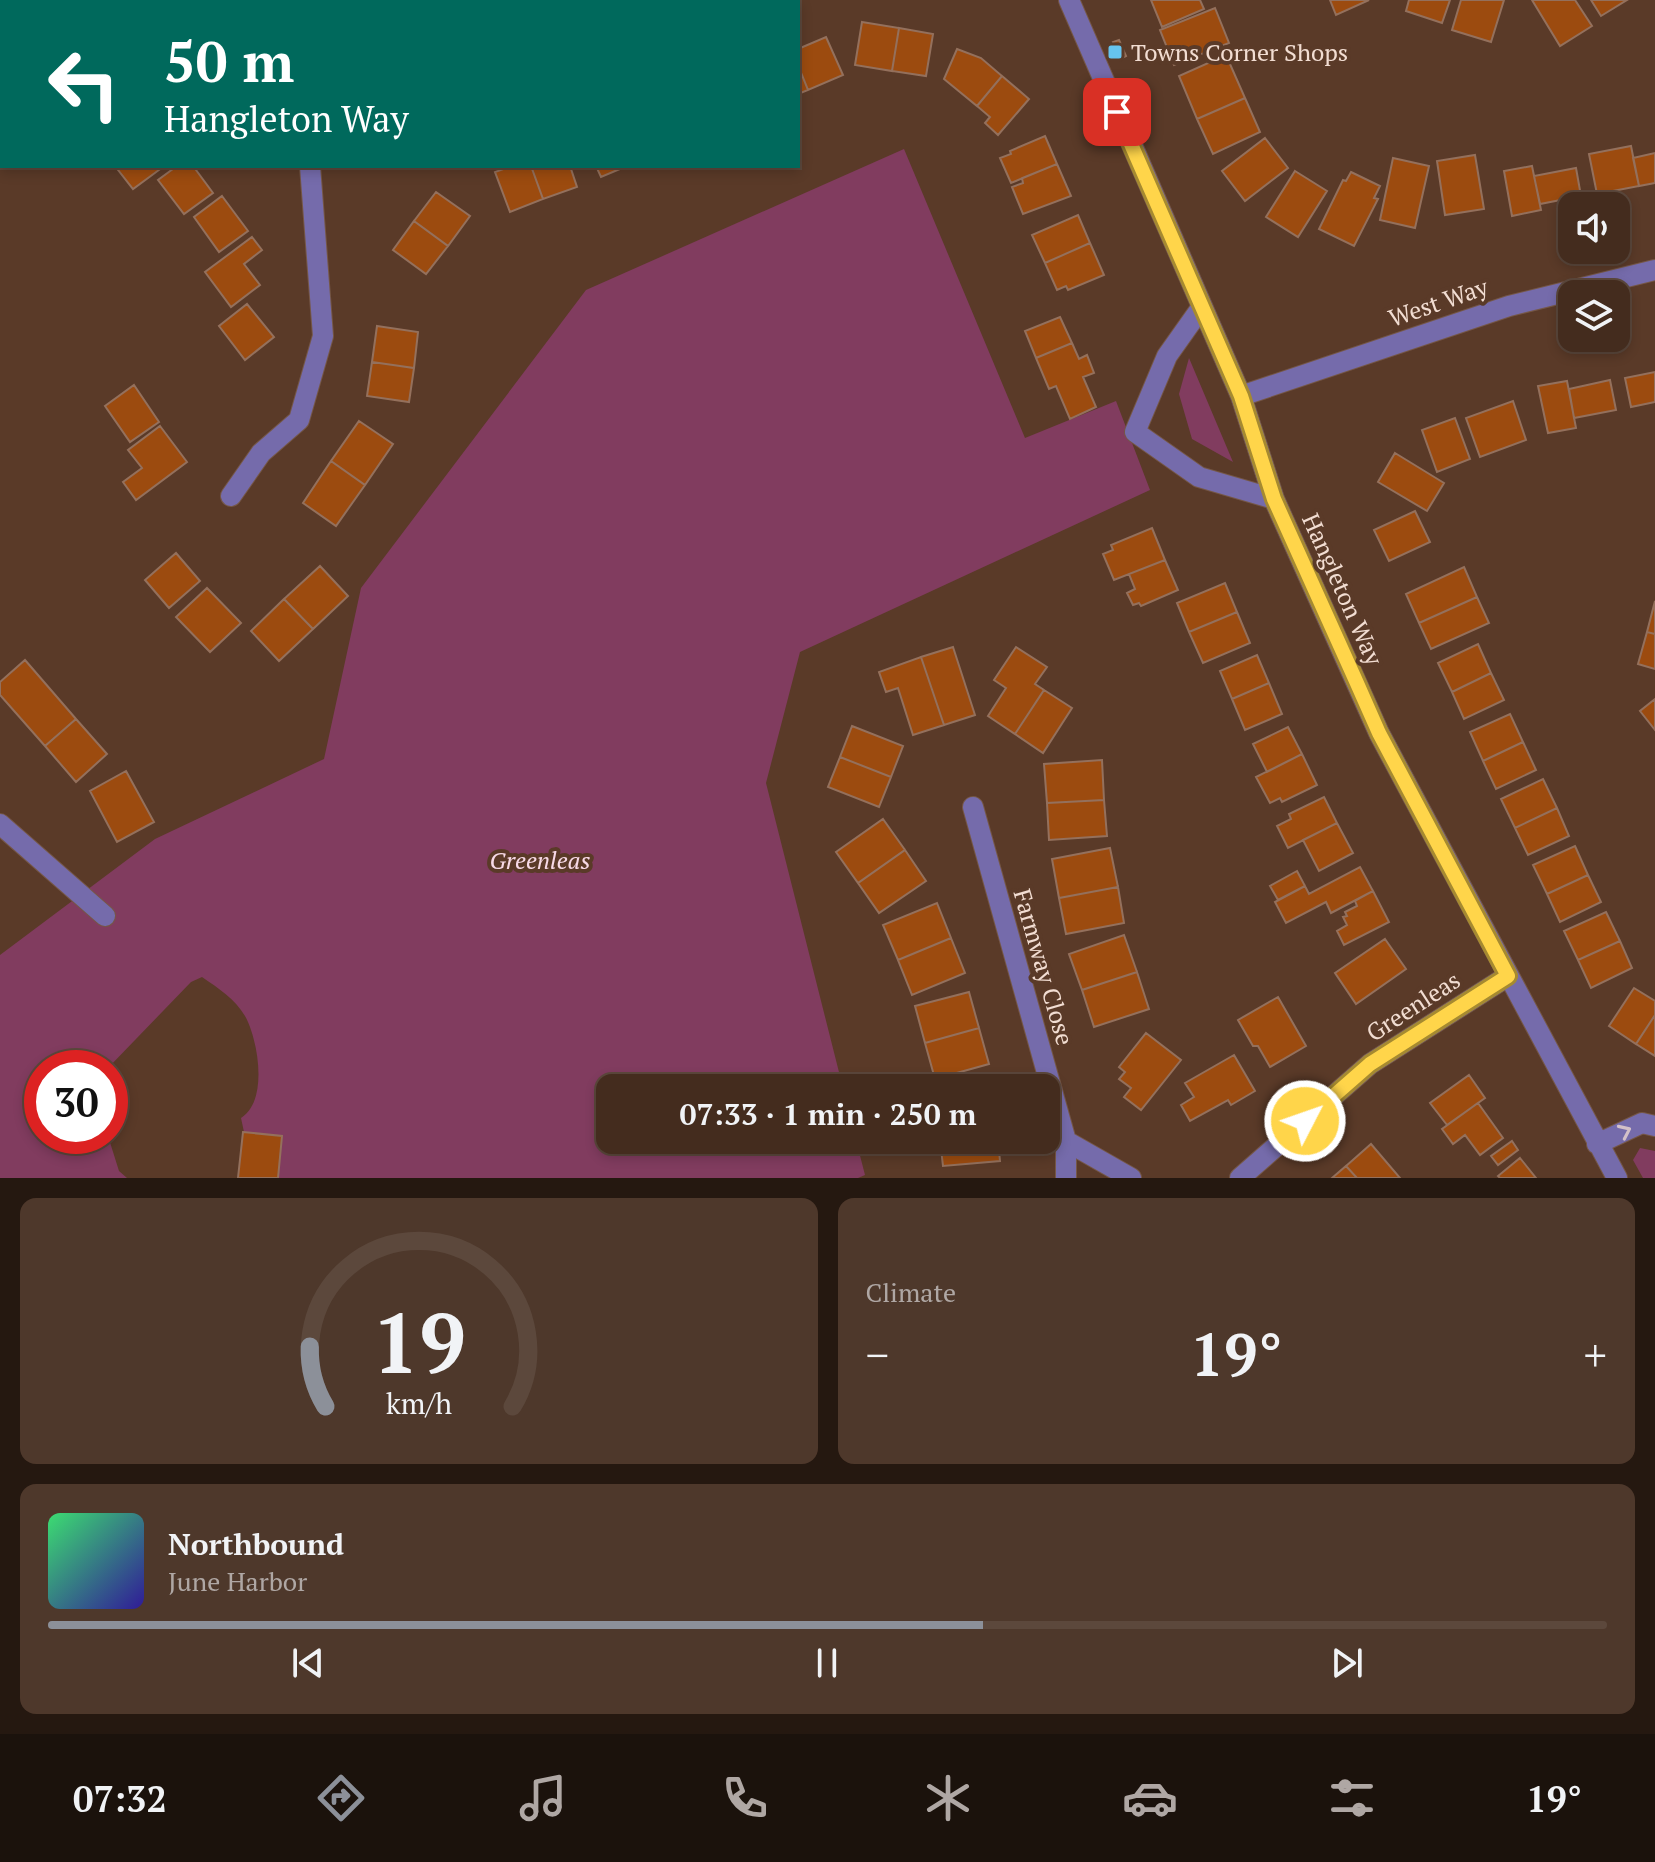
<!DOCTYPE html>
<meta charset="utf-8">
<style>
:root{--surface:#442c1e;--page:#4e382b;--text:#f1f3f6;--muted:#afa7a4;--line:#5c483c;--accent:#8c9099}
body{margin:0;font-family:"PT Serif",serif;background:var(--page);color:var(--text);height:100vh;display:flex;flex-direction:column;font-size:30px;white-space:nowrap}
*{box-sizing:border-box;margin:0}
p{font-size:26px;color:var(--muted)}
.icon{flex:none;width:44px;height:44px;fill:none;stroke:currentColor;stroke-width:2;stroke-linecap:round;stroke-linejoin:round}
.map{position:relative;height:1178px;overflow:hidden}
.drawer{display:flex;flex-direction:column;gap:20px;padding:20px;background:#251810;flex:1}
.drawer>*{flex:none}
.guide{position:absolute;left:0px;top:0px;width:800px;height:168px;box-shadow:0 4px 12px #0003,0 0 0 2px var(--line);background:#00695c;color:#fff;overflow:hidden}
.controls{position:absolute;left:1558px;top:192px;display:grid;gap:16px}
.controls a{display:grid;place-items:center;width:72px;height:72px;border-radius:16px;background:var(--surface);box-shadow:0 4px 12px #0003,0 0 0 2px var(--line);font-size:40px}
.speed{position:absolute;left:24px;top:1050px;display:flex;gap:16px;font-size:40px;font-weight:700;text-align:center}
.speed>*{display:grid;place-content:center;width:104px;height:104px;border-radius:50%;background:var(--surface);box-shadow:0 4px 12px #0003,0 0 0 2px var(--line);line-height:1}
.speed .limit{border:12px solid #d22;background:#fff;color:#111}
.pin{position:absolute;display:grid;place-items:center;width:68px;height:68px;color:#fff;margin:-34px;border-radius:16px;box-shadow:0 4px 12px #0006}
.me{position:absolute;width:88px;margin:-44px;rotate:49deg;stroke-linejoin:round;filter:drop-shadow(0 0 6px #0008)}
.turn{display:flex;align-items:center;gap:28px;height:168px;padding:0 32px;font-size:36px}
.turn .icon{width:104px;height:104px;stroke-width:2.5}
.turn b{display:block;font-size:56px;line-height:68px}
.big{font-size:60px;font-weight:800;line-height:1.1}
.drawer .card{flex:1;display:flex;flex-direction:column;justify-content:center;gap:12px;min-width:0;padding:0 28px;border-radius:16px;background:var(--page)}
.drawer .dial{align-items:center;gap:0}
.dial svg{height:208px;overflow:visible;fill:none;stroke:var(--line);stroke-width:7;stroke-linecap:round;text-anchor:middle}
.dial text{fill:var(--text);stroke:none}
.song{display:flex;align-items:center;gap:24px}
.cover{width:96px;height:96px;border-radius:12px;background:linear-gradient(135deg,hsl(140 70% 55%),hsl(250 70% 35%))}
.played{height:8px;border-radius:4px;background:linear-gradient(90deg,var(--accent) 60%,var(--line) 60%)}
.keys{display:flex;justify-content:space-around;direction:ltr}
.heat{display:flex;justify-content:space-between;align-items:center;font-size:44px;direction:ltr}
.drawer .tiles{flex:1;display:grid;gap:20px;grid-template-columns:1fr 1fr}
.card:last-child{grid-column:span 2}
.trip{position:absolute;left:596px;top:1074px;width:464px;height:80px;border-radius:16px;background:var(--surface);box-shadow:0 4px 12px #0003,0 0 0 2px var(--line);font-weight:800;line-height:80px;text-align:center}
.menu{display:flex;height:128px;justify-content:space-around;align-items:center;background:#1b120c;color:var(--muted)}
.menu .icon{width:56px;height:56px}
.menu .current{color:var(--accent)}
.menu b{font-size:36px;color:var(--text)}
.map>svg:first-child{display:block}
</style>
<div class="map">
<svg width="1655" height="1178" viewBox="0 0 1655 1178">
<rect width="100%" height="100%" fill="#5a3a28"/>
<path fill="#813c5f" d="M 60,0 L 648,0 L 643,2 Z
M 904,149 L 1025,438 L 1116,401 L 1150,490 L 800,652 L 766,783 L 843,1088 L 610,1088 L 610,1140 L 856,1140 L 865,1175 L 858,1178 L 239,1178 L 244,1132 L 241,1118 C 269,1101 258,1039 245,1016 C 235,999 218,988 202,977 L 191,982 L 108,1068 L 42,1068 L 42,1136 L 108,1136 L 119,1171 L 127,1178 L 0,1178 L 0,955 L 155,839 L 324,759 L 361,588 L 586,290 Z
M 1189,358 L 1233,462 L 1192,439 L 1179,394 Z
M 1640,1148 L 1655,1151 L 1655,1178 L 1643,1178 L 1633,1160 Z"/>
<path fill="#b54581" d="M 91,0 L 496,0 L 497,2 L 93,2 Z"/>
<path fill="#9c4b0f" stroke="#94705c" stroke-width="2" d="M 1151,0 L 1200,0 L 1204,9 L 1162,27 Z
M 1330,0 L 1369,0 L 1336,15 Z
M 1409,0 L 1450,0 L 1442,23 L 1406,11 Z
M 1461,0 L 1504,0 L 1491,42 L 1452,30 Z
M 1532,0 L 1575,0 L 1592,26 L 1560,46 Z
M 1591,0 L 1627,0 L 1601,16 Z
M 1215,8 L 1229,43 L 1174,65 L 1160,30 Z
M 862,22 L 899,28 L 892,71 L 855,65 Z
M 899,28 L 933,34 L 926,76 L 892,71 Z
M 826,37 L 843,75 L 808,90 L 798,65 L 798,49 Z
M 1119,40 L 1126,56 L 1120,59 L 1113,42 Z
M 957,49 L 981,58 L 1002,76 L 977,106 L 944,79 Z
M 1226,55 L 1245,98 L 1197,119 L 1179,76 Z
M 798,65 L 808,90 L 798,94 Z
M 1002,76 L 1029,99 L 998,135 L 985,123 L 990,117 L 977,106 Z
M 0,77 L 2,80 L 0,117 Z
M 1245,98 L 1260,132 L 1213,154 L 1197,119 Z
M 1045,136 L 1057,164 L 1011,183 L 1000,158 L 1011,154 L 1010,151 Z
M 1265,138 L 1288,168 L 1245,201 L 1222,171 Z
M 1631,146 L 1639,186 L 1597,194 L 1589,154 Z
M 1655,153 L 1655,183 L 1639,186 L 1633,158 Z
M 1475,155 L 1484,209 L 1445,215 L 1437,161 Z
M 1393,158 L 1429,166 L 1415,228 L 1380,220 Z
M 1057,164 L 1071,196 L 1023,214 L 1012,187 L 1023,183 L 1022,178 Z
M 115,166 L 162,166 L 163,167 L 133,189 Z
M 177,166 L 193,166 L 213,193 L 184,214 L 158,180 Z
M 512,166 L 531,166 L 543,199 L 510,212 L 495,172 Z
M 531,166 L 570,166 L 577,187 L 543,199 Z
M 596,166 L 627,166 L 601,177 Z
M 1532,166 L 1541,210 L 1512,216 L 1504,171 Z
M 1576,168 L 1581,196 L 1540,204 L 1534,176 Z
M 1295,171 L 1327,191 L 1298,237 L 1266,217 Z
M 1351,172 L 1380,186 L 1374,198 L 1378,199 L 1354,246 L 1319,229 L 1343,180 L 1346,181 Z
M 436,192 L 470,216 L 448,246 L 414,221 Z
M 222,196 L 248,231 L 219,252 L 194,217 Z
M 1078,215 L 1090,243 L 1045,263 L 1032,235 Z
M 414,221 L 448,246 L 426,274 L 393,250 Z
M 252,237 L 262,250 L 244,264 L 260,285 L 231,307 L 205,272 Z
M 1090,243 L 1104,275 L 1068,290 L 1066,286 L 1057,290 L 1045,263 Z
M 247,304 L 274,337 L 245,360 L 219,326 Z
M 1060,317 L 1072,343 L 1036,358 L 1025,331 Z
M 377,326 L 418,332 L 414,368 L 372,362 Z
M 1072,343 L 1079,359 L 1087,355 L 1094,373 L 1083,377 L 1096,407 L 1070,419 L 1056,386 L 1049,389 L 1036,358 Z
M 372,362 L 414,368 L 409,402 L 367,396 Z
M 1655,372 L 1655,402 L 1631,407 L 1625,378 Z
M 1610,380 L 1616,410 L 1574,418 L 1569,389 Z
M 1567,381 L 1576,428 L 1548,433 L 1538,386 Z
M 134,385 L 159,422 L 130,442 L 105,406 Z
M 1513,401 L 1526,440 L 1480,457 L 1466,418 Z
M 1455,418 L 1470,459 L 1437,472 L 1422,430 Z
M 359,421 L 393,444 L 365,485 L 331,461 Z
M 160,426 L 187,462 L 136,500 L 123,482 L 142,468 L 128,450 Z
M 1395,453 L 1444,483 L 1427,511 L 1378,482 Z
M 331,461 L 365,485 L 336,526 L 303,503 Z
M 1415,511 L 1430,542 L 1389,561 L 1374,530 Z
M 1152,528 L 1165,560 L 1114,580 L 1103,554 L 1113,550 L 1111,545 Z
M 176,553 L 200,581 L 169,608 L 145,580 Z
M 1165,560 L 1178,590 L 1141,606 L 1139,603 L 1133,605 L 1127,593 L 1135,589 L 1129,574 Z
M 320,566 L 348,596 L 313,629 L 284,599 Z
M 1464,567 L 1477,597 L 1419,623 L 1406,594 Z
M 1225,583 L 1237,612 L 1189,632 L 1177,603 Z
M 207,588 L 241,623 L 210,652 L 176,617 Z
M 1477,597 L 1489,623 L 1431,649 L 1419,623 Z
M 284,599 L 313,629 L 279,661 L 251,631 Z
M 1655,601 L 1655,634 L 1647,632 Z
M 1237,612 L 1250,643 L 1203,663 L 1189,632 Z
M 1647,632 L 1655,634 L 1655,669 L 1638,664 Z
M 1478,644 L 1491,673 L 1452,692 L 1438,663 Z
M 953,647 L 975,715 L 944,725 L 921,657 Z
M 1016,647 L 1047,667 L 1035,684 L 1044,690 L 1015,734 L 988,716 L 1006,688 L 994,680 Z
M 1257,655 L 1269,683 L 1232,699 L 1220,671 Z
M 921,657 L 944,725 L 913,735 L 898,688 L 886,692 L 879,672 Z
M 25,660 L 76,719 L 45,746 L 0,695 L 0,682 Z
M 1491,673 L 1504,700 L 1464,719 L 1452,692 Z
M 1269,683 L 1282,714 L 1245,730 L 1232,699 Z
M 1044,690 L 1072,708 L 1043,753 L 1015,734 Z
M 1655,699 L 1655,730 L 1640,711 Z
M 1510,714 L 1523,742 L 1483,761 L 1470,732 Z
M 76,719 L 107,754 L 76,782 L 45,746 Z
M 852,726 L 903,746 L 891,777 L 840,757 Z
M 1288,727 L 1302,754 L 1267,772 L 1253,744 Z
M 1523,742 L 1536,770 L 1496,789 L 1483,761 Z
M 1302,754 L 1317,785 L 1282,802 L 1280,798 L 1270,803 L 1256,777 Z
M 840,757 L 891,777 L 879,807 L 828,787 Z
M 1102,760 L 1104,800 L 1047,803 L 1044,764 Z
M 126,771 L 154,822 L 117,842 L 90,791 Z
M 1543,779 L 1557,808 L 1515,828 L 1501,799 Z
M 1324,797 L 1337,823 L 1288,848 L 1277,826 L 1291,819 L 1289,814 Z
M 1104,800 L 1107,836 L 1049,840 L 1047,803 Z
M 1557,808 L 1569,836 L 1528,855 L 1515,828 Z
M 883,819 L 905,850 L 858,883 L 836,852 Z
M 1337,823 L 1353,853 L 1319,871 L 1303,840 Z
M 1575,846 L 1588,875 L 1547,894 L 1533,865 Z
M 1110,848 L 1118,887 L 1059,898 L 1052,859 Z
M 905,850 L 926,881 L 879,913 L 858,883 Z
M 1360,867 L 1373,891 L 1331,913 L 1326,902 L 1286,923 L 1275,902 L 1305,886 L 1309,894 Z
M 1297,871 L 1305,886 L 1278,900 L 1270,886 Z
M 1588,875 L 1601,902 L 1560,922 L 1547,894 Z
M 1118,887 L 1124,923 L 1066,934 L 1059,898 Z
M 1373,891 L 1389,922 L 1344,945 L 1337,931 L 1347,925 L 1343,917 L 1347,916 L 1345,912 L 1357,906 L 1355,901 Z
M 937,903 L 951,938 L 898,960 L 883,925 Z
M 1606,912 L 1620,941 L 1578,960 L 1564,931 Z
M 1124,935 L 1137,972 L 1082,990 L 1069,954 Z
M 951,938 L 965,973 L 912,995 L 898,960 Z
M 1385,939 L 1406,969 L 1356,1004 L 1335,973 Z
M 1620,941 L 1632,968 L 1591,988 L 1578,960 Z
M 1137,972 L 1149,1009 L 1094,1027 L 1082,990 Z
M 1634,988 L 1655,1001 L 1655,1015 L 1636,1044 L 1609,1026 Z
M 969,992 L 979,1028 L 925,1043 L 915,1006 Z
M 1278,997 L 1306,1046 L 1270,1067 L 1258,1046 L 1253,1046 L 1238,1020 Z
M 1655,1015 L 1655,1056 L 1636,1044 Z
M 979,1028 L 989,1064 L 935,1079 L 925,1043 Z
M 1146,1033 L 1181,1060 L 1141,1110 L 1124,1097 L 1131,1088 L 1119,1079 L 1125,1072 L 1119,1067 Z
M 1234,1055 L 1255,1091 L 1231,1105 L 1228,1100 L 1190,1121 L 1181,1105 L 1194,1097 L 1185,1083 Z
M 1469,1075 L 1485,1098 L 1447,1125 L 1430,1103 Z
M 1478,1103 L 1503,1138 L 1480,1155 L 1465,1135 L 1453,1144 L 1442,1129 Z
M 243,1132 L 282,1136 L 278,1178 L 238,1178 Z
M 940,1140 L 998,1140 L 1000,1161 L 943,1166 Z
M 1512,1141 L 1518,1150 L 1498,1165 L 1491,1156 Z
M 1371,1144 L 1400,1178 L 1357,1178 L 1346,1166 Z
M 1520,1158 L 1536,1178 L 1500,1178 L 1498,1176 Z
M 1346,1166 L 1357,1178 L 1332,1178 Z"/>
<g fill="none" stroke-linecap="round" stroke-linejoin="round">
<defs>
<path id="minor" d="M 1069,0 L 1241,396 L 1274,499 L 1379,733 L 1617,1178
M 0,1 L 15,2
M 745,2 L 750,0
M 1201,308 L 1167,356 L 1135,432 L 1199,477 L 1274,499
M 1241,396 L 1509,306 L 1655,270
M 231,496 L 261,453 L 299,420 L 323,336 L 310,166
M 973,807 L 1066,1141 L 1131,1178
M 0,824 L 105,916
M 1066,1141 L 1066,1178
M 1597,1144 L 1642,1123 L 1655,1126
M 1240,1178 L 1370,1064 L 1508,976"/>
</defs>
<use href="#minor" stroke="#755747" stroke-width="22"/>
<use href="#minor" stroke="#756bab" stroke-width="20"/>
</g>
<defs><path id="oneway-chevron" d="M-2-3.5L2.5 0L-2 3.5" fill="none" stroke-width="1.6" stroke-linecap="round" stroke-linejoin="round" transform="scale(2)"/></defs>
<use stroke="#d3c0c8" href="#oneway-chevron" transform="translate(1625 1131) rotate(-25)"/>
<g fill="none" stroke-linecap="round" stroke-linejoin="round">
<defs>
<path id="route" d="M 1117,112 L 1241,396 L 1274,499 L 1356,681 L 1379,733 L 1508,976 L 1370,1064 L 1305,1121"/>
</defs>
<use href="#route" stroke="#a68a30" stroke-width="20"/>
<use href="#route" stroke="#ffd54a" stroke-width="14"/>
</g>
<rect fill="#66c4ef" stroke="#5a3a28" stroke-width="3" x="1107" y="44" width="16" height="16" rx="4"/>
<g text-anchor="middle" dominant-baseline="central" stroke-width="8" stroke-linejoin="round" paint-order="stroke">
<g font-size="24" fill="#f2ddd2" stroke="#5a3a28" text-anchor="start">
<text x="1131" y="52">Towns Corner Shops</text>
</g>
<g font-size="24" fill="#f2ddd2" stroke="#5a3a28">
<text transform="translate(1438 302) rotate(-19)">West Way</text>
<text transform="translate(1343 589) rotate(66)">Hangleton Way</text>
<text transform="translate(1044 967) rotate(74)">Farmway Close</text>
<text transform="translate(1413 1006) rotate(-33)">Greenleas</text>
</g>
<g font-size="24" font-style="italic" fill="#f7d9e6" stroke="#5a3a28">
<text x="540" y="860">Greenleas</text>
</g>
</g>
</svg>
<div class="controls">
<a><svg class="icon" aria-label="sound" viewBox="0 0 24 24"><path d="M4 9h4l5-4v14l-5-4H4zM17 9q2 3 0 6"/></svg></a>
<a><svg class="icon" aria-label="layers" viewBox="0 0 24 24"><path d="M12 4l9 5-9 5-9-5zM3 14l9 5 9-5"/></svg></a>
</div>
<div class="speed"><div class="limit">30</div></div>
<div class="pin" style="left:1117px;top:112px;background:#d93025"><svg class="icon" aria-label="arrive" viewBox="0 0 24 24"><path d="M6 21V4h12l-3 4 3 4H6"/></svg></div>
<svg class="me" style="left:1305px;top:1121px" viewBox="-20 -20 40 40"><circle r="17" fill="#ffd54a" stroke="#fff" stroke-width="3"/><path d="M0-11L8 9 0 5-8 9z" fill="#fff"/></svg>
<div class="trip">07:33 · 1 min · 250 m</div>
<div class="guide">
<div class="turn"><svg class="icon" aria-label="left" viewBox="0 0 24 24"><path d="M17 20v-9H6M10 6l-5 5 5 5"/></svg><div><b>50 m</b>Hangleton Way</div></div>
</div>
</div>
<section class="drawer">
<div class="tiles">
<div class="card dial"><svg viewBox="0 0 100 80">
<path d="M14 69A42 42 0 1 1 86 69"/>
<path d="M14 69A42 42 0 0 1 8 46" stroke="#8c9099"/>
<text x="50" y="56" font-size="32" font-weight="700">19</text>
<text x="50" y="72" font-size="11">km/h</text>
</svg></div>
<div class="card"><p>Climate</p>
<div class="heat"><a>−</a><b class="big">19°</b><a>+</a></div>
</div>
<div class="card">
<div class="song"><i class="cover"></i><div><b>Northbound</b><p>June Harbor</p></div></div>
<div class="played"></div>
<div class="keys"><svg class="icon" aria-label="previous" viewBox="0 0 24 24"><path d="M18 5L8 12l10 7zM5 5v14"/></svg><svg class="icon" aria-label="pause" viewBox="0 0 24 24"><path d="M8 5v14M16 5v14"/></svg><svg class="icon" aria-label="next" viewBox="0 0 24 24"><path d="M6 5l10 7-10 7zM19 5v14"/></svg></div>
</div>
</div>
</section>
<nav class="menu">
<b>07:32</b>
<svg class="icon current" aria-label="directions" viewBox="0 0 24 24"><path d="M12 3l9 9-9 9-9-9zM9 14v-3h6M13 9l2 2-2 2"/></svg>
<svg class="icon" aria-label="music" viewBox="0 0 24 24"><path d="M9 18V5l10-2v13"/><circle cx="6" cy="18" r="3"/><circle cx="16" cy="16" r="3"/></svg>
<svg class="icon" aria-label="phone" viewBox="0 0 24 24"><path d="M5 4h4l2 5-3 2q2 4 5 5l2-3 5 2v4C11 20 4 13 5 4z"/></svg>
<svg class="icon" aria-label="climate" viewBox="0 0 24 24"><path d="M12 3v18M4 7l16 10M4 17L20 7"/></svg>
<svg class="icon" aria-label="car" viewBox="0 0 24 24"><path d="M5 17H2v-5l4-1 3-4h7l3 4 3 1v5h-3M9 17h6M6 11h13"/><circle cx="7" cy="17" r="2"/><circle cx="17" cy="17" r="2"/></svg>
<svg class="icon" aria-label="filters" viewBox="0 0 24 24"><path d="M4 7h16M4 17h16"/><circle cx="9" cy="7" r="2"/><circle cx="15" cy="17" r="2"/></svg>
<b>19°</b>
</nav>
